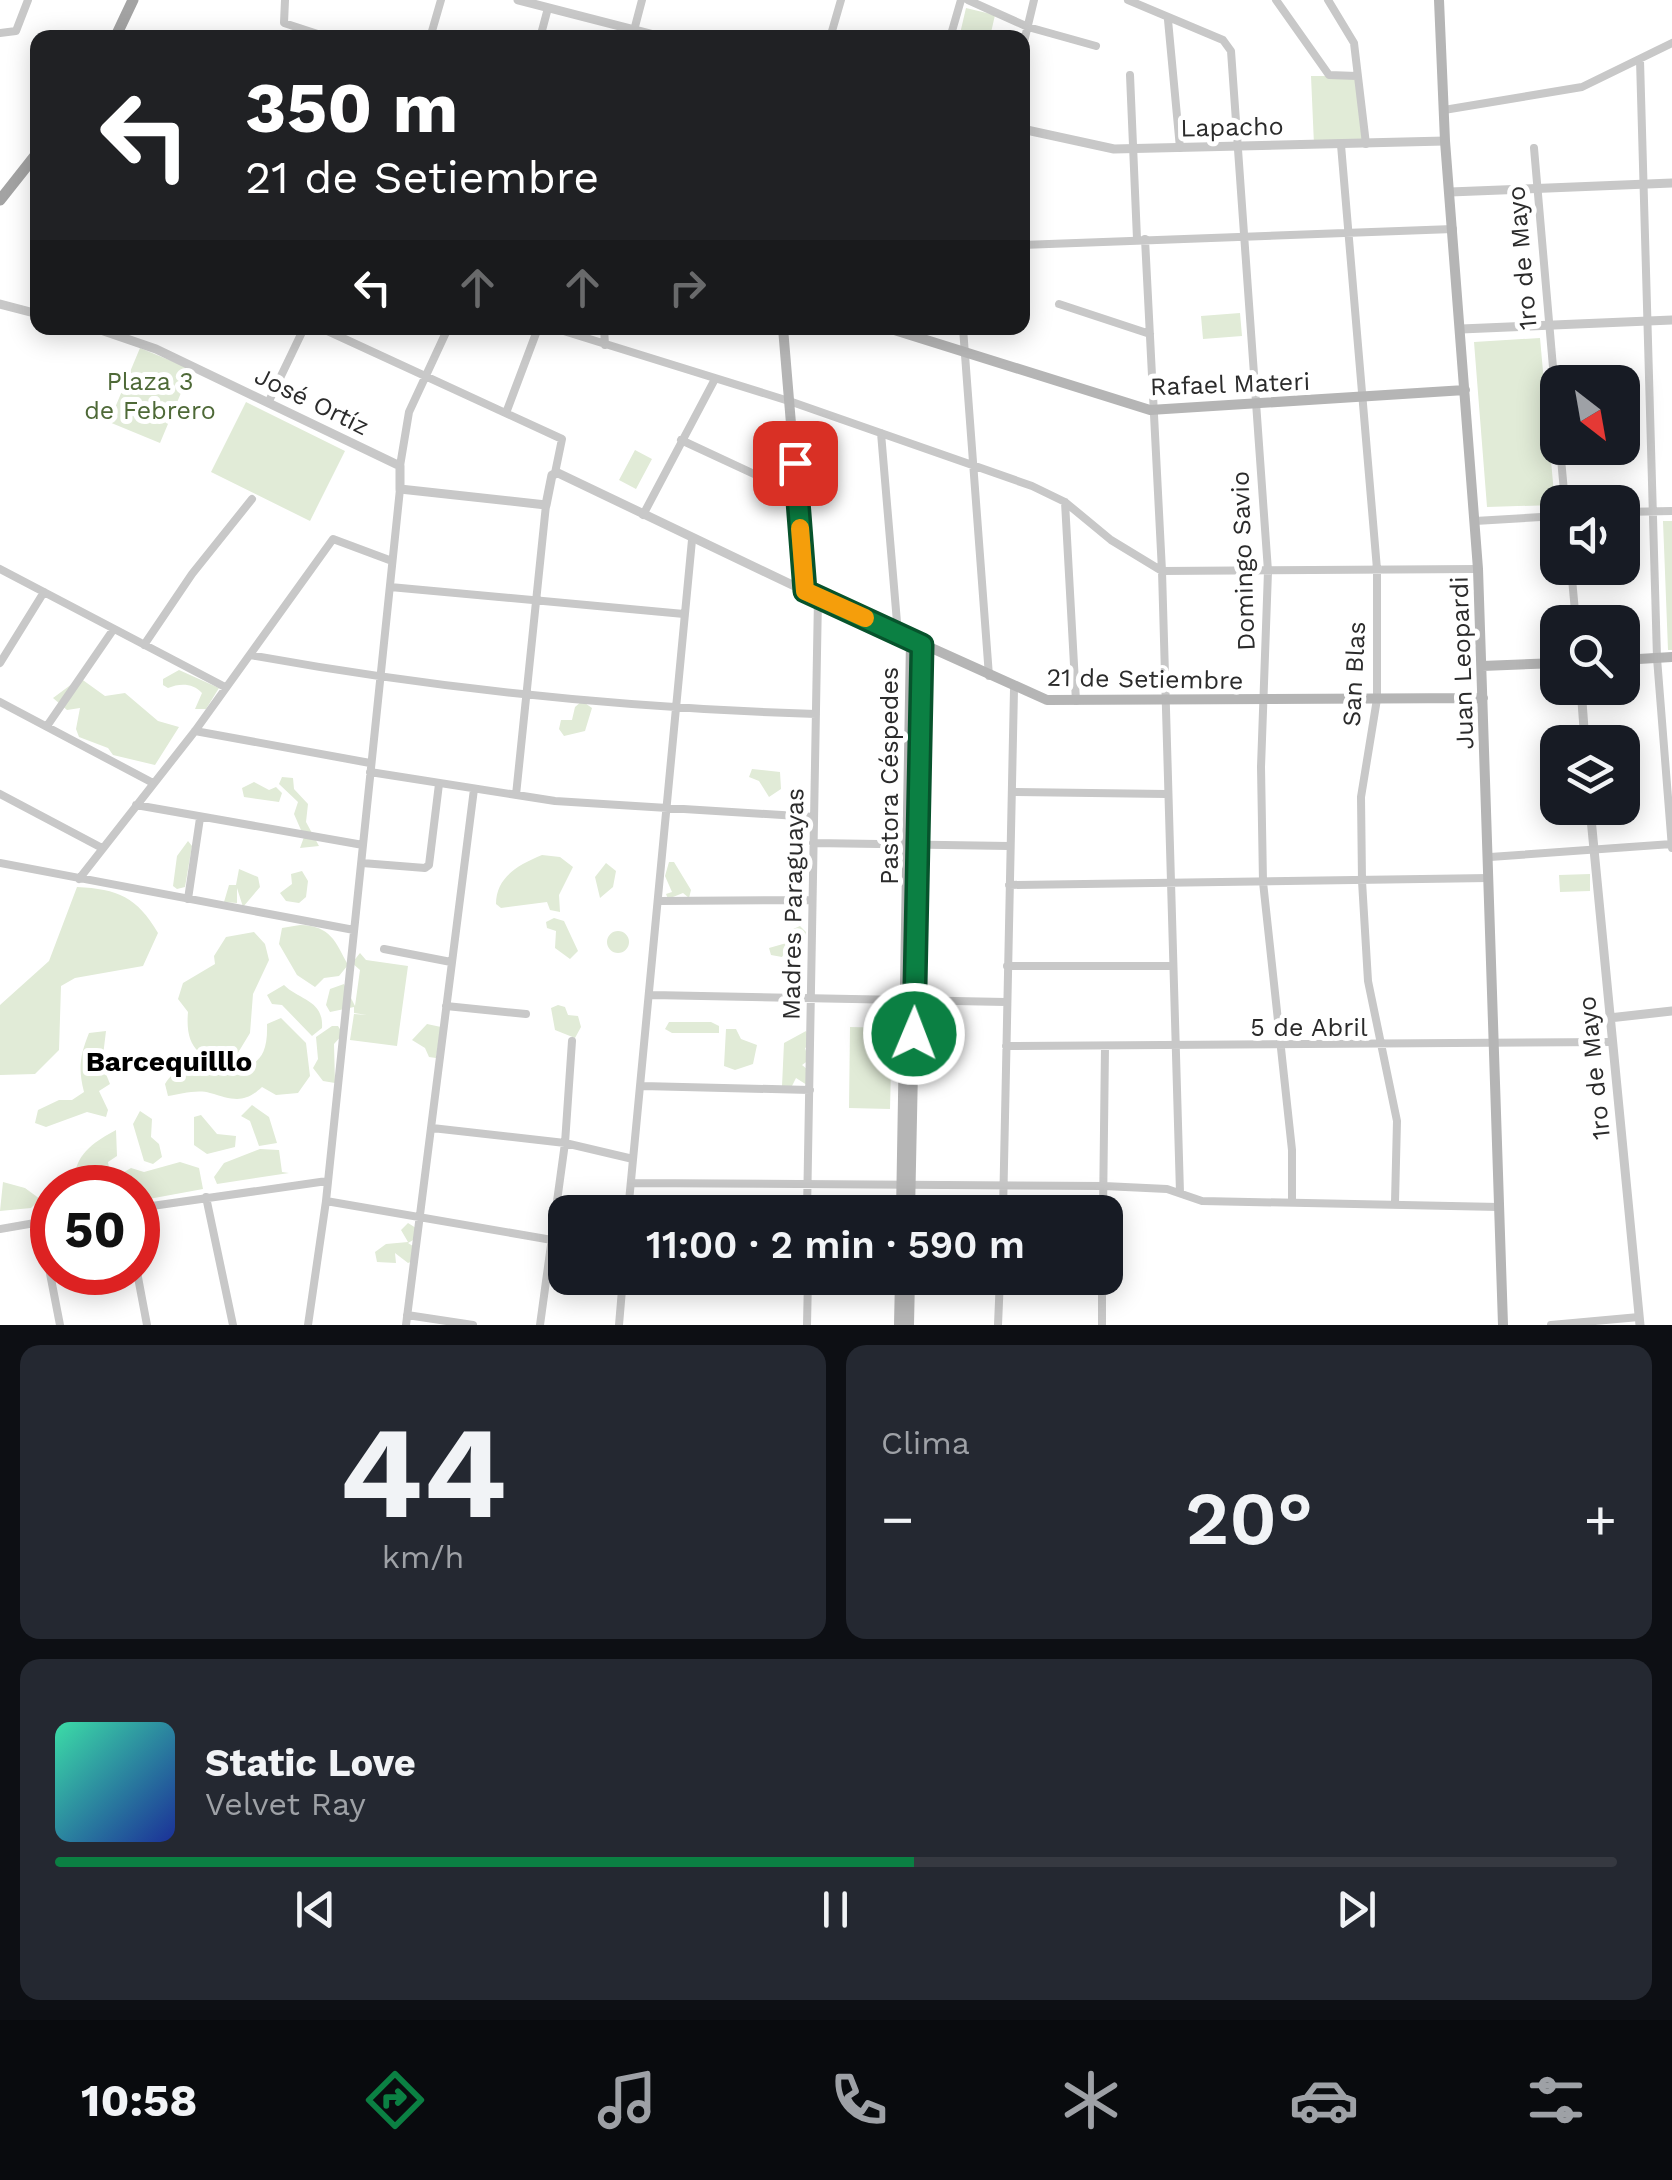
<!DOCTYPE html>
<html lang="es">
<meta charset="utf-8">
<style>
:root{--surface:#171b24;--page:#242831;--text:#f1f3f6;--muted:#9ea1a6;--line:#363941;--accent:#0b8043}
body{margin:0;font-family:"Work Sans",sans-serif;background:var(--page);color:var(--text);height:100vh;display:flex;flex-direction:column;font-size:38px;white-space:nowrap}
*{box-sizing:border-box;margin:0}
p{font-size:32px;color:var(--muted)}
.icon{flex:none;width:55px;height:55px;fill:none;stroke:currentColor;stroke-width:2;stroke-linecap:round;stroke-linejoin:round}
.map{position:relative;height:1325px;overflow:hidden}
.panel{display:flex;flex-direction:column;gap:20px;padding:20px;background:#0d0f14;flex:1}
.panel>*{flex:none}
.guide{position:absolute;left:30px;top:30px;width:1000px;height:305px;border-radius:20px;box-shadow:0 5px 25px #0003;background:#202124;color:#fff;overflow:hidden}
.needle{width:65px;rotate:149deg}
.controls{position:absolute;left:1540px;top:365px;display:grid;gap:20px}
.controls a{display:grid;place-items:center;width:100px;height:100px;border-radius:20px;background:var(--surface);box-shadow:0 5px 25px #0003;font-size:50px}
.speed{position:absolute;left:30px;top:1165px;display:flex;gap:20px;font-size:50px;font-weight:700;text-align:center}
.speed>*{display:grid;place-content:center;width:130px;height:130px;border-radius:50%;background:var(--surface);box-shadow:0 5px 25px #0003;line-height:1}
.speed .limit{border:15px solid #d22;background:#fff;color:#111}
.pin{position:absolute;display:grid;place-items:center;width:85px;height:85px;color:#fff;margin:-42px;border-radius:20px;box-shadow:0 5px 15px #0006}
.me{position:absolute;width:110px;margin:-55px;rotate:1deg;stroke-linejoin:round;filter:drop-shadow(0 0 8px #0008)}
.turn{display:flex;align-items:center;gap:35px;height:210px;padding:0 50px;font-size:45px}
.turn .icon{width:130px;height:130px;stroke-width:2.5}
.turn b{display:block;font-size:70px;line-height:85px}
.lanes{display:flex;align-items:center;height:95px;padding:0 50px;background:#0003;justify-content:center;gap:50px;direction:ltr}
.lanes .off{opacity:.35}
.big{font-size:75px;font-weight:600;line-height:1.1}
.panel .widget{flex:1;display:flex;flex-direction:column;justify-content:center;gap:15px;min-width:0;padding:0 35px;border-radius:20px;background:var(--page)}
.panel .dial{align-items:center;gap:0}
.dial b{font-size:130px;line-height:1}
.song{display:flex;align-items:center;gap:30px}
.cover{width:120px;height:120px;border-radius:15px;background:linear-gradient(135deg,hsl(160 70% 55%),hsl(230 70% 35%))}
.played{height:10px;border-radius:5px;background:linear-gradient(90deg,var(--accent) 55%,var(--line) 55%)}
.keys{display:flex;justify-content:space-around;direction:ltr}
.heat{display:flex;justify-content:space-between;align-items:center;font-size:55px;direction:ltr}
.panel .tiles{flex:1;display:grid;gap:20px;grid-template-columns:1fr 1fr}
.widget:last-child{grid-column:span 2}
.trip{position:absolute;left:548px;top:1195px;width:575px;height:100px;border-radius:20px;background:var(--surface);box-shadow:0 5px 25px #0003;font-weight:600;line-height:100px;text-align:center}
.dock{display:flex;height:160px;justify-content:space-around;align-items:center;background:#090b0e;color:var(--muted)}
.dock .icon{width:70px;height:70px}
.dock .active{color:var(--accent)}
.dock b{font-size:45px;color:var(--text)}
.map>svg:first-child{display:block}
</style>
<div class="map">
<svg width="1672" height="1325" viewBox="0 0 1672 1325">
<rect width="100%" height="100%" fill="#fff"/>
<path fill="#e1ebd7" d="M 966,8 L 995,15 L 990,37 L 959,38 Z
M 1311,76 L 1357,76 L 1366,144 L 1314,145 Z
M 1240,313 L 1242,336 L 1203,339 L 1201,316 Z
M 1540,338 L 1555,505 L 1487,507 L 1474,342 Z
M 140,348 L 191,369 L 160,443 L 109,422 Z
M 246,402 L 345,451 L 310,521 L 211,472 Z
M 635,450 L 652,459 L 636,489 L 619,480 Z
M 1663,521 L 1672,521 L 1672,650 L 1668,650 Z
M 179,670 L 219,688 L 206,709 L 195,709 L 202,693 C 193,683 180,683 168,688 L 163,685 L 163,679 Z
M 80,678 L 105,696 L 125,693 L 158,721 L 179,727 L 155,765 L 113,755 L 108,748 L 79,737 L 76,729 L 80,708 L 67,710 L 53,698 Z
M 582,701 L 592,708 L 585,731 L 564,736 L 559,729 L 561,720 L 572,720 L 575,707 Z
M 752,769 L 780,772 L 781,789 L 769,797 L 759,781 L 749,777 Z
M 282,777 L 293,778 L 294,789 L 308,804 L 306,822 L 319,846 L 300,848 L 304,837 L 294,814 L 298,802 L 279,784 Z
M 254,782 L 269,790 L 276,787 L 282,793 L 279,802 L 244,797 L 242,788 Z
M 188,841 L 192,846 L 185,887 L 177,889 L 173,886 L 177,856 Z
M 542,855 L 560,857 L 573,867 L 559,895 L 560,912 L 550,910 L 547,902 L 501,908 L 496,904 C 496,877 518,865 542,855 Z
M 669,862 L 674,862 L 691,890 L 689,898 L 683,893 L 668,899 L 666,894 L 672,892 L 665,876 Z
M 606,863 L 616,871 L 613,887 L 600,898 L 595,877 Z
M 239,869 L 258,877 L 260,887 L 243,907 L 237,888 L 237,903 L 224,902 L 229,885 L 236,885 Z
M 302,871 L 308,881 L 306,897 L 299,903 L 286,901 L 280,893 L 292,884 L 291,874 Z
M 1590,874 L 1590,891 L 1560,892 L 1559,875 Z
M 77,887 C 118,889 137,897 158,933 L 143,966 L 75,978 L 61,986 L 59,1050 L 35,1074 L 0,1075 L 0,1005 L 49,961 Z
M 554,918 L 564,921 L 578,951 L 570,959 L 555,948 L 556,931 L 547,928 L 546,922 Z
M 300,925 C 331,926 335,941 348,965 L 339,976 L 324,978 L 315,987 L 297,975 L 279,944 L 282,928 Z
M 800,926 L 806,932 L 802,947 L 788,947 L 782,957 L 771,955 L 769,948 L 790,942 L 793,929 Z
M607 942a11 11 0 1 1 22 0a11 11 0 1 1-22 0Z
M 254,932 L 265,944 L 269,960 L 253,994 L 250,1033 L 233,1061 C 198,1061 185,1046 188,1012 L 178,999 L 183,983 L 215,964 L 214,956 L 226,937 Z
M 360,953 L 366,960 L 408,966 L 397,1046 L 350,1040 L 354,1014 L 367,1015 L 354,1013 L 354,1007 L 330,1012 L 326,1005 L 330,989 L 344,984 L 355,1006 L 360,970 L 352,963 Z
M 284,985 C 299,1000 324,1000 322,1028 L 312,1036 L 282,1005 L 272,1004 L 267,995 Z
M 558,1005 L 565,1007 L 568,1015 L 578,1016 L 581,1027 L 575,1038 L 555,1030 L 551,1008 Z
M 281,1018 L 306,1043 L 310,1076 L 298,1093 L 276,1095 L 262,1087 C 243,1105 232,1099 210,1093 C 198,1089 180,1094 168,1096 L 165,1084 C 194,1035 270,1106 267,1024 Z
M 711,1022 L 719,1026 L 719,1033 L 672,1033 L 665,1029 L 669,1022 Z
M 427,1024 L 441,1027 L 436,1058 L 429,1057 L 425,1048 L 412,1040 Z
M 332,1026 L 338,1026 L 343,1034 L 334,1044 L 335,1083 L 323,1081 L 313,1068 L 318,1059 L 316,1037 Z
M 850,1027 L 892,1028 L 890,1109 L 849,1108 Z
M 726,1029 L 736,1029 L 741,1039 L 757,1045 L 753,1064 L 735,1070 L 724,1066 Z
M 106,1031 L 102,1064 L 110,1084 L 99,1091 L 108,1110 L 106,1117 L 87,1112 L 46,1127 L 35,1123 L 38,1110 L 59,1100 L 72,1100 L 84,1092 C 78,1069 80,1055 89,1033 Z
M 806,1031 L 812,1044 L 805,1048 L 809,1060 L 802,1065 L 807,1069 L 807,1085 L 796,1078 L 792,1086 L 782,1086 L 784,1043 Z
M 252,1105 L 269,1117 L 277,1143 L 259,1146 L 250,1121 L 241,1116 Z
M 140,1111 L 152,1119 L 151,1137 L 159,1144 L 162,1157 L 153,1164 L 144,1161 L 133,1124 Z
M 201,1115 L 217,1134 L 236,1136 L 235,1147 L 207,1154 L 194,1145 L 194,1117 Z
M 116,1130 L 117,1156 L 108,1162 L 109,1168 L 96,1176 L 75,1175 C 77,1153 97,1140 116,1130 Z
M 260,1149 L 279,1150 L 282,1172 L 289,1173 L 217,1184 L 214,1177 L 224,1163 Z
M 180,1162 L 199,1168 L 203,1189 L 138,1201 L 138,1188 L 111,1187 L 107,1182 L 131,1168 L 144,1172 Z
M 3,1182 L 25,1188 L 40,1199 L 31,1208 L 0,1211 Z
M 408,1223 L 416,1228 L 415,1239 L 408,1243 L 416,1248 L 413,1261 L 408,1263 L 395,1253 L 396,1263 L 377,1262 L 375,1252 L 386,1244 L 408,1242 L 401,1230 Z"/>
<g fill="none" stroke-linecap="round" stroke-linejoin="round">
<path stroke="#c8c8c8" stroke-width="8" d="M 285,0 L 284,23 L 330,38
M 968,0 L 1028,27 L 1096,46
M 1128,0 L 1223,40 L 1231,51 L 1268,571 L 1261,767 L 1263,882 L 1292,1150 L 1292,1201
M 1276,0 L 1329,75 L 1357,76
M 1328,0 L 1354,43 L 1366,144
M 1168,20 L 1180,148
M 0,33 L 16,31 L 28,0
M 430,38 L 441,0
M 540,38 L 548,8
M 632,38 L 642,0
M 830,38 L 841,0
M 950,38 L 961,0
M 1022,50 L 1034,0
M 1640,60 L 1657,658 L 1672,848
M 1130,75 L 1137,239
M 1444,110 L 1582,87 L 1672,43
M 1341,145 L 1377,569 L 1377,699 L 1361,797 L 1362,881 L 1368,981 L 1397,1121 L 1395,1202
M 1534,148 L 1558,425
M 1145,239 L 1162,571 L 1180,1193
M 1022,245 L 1453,229
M 1059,304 L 1150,334
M 321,328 L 562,439 L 555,473
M 554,328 L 792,402 L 1032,486 L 1065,502 L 1111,540 L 1162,571 L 1478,569
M 604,328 L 605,345
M 963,328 L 989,676
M 269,401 L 304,328
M 506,413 L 538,328
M 881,433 L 898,634
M 681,440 L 797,494
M 1560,448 L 1565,502
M 400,466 L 409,412 L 448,328
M 1065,502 L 1076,701
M 1622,512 L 1672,511
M 643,515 L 715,379
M 1475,521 L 1558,516
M 1571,568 L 1576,622
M 0,569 L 225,687
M 390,587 L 684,614
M 144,645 L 192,574 L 252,499
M 250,655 C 437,689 626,708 816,714
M 0,663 L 44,592
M 0,702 L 153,783
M 47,726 L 113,630
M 195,731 L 370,763
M 370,772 L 555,801 L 814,817
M 1012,792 L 1166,794
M 0,794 L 102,848
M 516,795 L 546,505
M 136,805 L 363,845
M 813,843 L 1009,846
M 1490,857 L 1672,844
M 0,863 L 354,930
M 362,863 L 425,868 L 429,865 L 439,784
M 79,879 L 195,731 L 333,539 L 392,561
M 1009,885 L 1489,878
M 188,899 L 200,818
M 660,901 L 810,900
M 384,949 L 451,962
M 1007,966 L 1170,966
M 652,995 L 1006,1002
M 446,1006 L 526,1014
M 1006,1046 L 1612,1042
M 642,1086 L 810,1090
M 432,1128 L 565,1143 L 633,1159
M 631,1183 L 1104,1186 L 1167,1189 L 1202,1201 L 1499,1207
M 206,1197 L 233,1325
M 326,1201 L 552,1240
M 138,1208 L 327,1181
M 628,1212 L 692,540
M 807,1212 L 818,597
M 1003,1212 L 1014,689
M 1103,1212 L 1105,1047
M 40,1222 L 60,1325
M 0,1229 L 52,1220
M 137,1272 L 147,1325
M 407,1315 L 473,1325
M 308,1325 L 326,1201 L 400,489
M 406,1325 L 474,789
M 540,1325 L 565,1143 L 572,1041
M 619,1325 L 623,1278
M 807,1325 L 808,1278
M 998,1325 L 1000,1278
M 1102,1325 L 1102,1278
M 1551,1325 L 1639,1317"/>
<path stroke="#c8c8c8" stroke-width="9" d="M 518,0 L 666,38
M 1022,129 L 1114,149 L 1445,141
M 1450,192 L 1672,183
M 0,304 L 38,314
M 95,328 L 156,349 L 400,466 L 400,489 L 546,505 L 552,475 L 558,473 L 805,591
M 1461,329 L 1672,320
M 1581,688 L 1585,742
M 1590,808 L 1640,1325
M 1609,1018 L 1672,1011"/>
<path stroke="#b5b5b5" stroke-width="10" d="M 1439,0 L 1445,141 L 1478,569 L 1503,1325
M 783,328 L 805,591 L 1047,700 L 1483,698
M 888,328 L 1150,410 L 1465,390
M 1622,660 L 1672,657
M 1482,666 L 1558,663
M 901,1212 L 911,640
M 910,1212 L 922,645
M 899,1325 L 900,1278
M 909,1325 L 910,1278"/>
<path stroke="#a3a3a3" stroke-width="11" d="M 115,38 L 133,0
M 0,200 L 38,152"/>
</g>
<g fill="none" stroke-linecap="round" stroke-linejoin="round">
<defs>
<path id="route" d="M 795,463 L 805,591 L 922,645 L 914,1034"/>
</defs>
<use href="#route" stroke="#07532c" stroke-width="25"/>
<use href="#route" stroke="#0b8043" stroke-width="18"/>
<path stroke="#f59e0b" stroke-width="18" d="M 800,528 L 805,591 L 865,618"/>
</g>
<g text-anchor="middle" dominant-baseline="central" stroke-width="10" stroke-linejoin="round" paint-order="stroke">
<g font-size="25" fill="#2b2b2b" stroke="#fff">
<text transform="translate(1232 127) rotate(-1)">Lapacho</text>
<text transform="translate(1522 258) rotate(-95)">1ro de Mayo</text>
<text transform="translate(1230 384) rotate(-2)">Rafael Materi</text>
<text transform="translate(312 401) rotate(26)">José Ortíz</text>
<text transform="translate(1243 561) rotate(-92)">Domingo Savio</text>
<text transform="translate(1462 663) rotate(-92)">Juan Leopardi</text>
<text transform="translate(1354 674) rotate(-87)">San Blas</text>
<text transform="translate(1145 679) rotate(1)">21 de Setiembre</text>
<text transform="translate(889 776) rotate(-90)">Pastora Céspedes</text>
<text transform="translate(793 904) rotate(-89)">Madres Paraguayas</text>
<text x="1309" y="1027">5 de Abril</text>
<text transform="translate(1594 1068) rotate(-96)">1ro de Mayo</text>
</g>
<g font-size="25" fill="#4e6937" stroke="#fff">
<text x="150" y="381">Plaza 3<tspan x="150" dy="29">de Febrero</tspan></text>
</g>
<g font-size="28" font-weight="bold" fill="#000" stroke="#fff">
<text x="169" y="1061">Barcequilllo</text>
</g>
</g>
</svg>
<div class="controls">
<a><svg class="needle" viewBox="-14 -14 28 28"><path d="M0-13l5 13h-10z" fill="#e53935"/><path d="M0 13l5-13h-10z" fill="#9ea1a6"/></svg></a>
<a><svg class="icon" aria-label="sound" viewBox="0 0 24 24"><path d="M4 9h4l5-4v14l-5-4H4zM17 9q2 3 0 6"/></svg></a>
<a><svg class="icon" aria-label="search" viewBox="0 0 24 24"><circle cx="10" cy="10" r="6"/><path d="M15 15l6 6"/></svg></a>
<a><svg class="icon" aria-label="layers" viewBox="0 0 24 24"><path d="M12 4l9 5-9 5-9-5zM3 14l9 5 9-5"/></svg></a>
</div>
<div class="speed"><div class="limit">50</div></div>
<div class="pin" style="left:795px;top:463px;background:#d93025"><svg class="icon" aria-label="arrive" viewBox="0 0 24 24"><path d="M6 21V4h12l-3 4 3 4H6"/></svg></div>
<svg class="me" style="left:914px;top:1034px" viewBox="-20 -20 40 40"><circle r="17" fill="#0b8043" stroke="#fff" stroke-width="3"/><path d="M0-11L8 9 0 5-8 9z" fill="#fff"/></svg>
<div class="trip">11:00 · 2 min · 590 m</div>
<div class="guide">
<div class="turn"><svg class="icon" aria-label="left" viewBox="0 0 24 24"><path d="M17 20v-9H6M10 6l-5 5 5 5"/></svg><div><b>350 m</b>21 de Setiembre</div></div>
<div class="lanes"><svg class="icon" aria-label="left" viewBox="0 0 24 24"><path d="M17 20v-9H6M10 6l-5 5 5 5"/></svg><svg class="icon off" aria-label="ahead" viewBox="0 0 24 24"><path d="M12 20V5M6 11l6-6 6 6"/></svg><svg class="icon off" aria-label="ahead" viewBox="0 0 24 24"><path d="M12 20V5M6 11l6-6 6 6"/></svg><svg class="icon off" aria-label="right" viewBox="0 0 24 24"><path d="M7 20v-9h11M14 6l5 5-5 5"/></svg></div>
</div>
</div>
<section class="panel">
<div class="tiles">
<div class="widget dial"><b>44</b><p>km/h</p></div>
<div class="widget"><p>Clima</p>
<div class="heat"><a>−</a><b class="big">20°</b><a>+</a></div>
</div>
<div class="widget">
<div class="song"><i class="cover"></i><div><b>Static Love</b><p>Velvet Ray</p></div></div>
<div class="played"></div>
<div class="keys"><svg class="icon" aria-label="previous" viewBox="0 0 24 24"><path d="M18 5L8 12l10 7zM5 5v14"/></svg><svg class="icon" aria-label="pause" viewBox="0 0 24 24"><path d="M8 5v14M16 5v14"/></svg><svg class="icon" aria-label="next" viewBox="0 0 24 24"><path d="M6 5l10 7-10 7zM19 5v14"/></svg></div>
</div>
</div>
</section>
<nav class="dock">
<b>10:58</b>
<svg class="icon active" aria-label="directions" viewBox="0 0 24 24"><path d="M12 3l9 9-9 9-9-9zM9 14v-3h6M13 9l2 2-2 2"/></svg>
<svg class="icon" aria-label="music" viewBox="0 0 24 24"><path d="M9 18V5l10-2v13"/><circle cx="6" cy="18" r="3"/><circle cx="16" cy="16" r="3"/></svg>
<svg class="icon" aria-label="phone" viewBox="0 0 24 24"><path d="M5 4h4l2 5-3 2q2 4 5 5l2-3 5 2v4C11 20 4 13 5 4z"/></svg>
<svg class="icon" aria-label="climate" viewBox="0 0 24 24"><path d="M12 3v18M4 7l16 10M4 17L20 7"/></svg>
<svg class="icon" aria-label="car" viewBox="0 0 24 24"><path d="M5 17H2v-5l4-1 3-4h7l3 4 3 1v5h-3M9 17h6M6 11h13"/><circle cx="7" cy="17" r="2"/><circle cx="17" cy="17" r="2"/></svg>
<svg class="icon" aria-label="filters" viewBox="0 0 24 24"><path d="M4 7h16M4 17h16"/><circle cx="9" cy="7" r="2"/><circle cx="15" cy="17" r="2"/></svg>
</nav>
